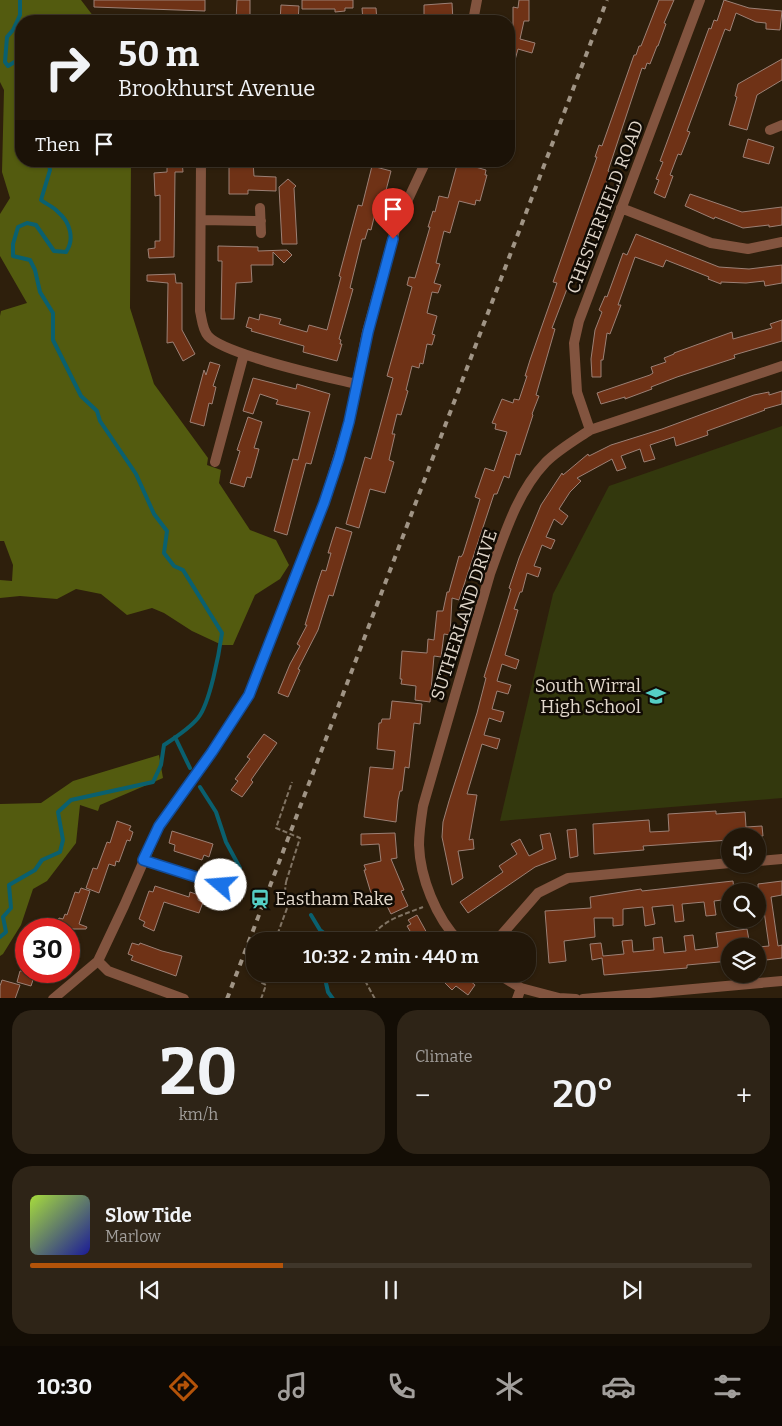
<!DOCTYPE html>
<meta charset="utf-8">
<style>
:root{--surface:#221709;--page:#2e2417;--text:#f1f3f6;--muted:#a29f9c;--line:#3f362a;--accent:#b45309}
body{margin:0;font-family:Bitter,serif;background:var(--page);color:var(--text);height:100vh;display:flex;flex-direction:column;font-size:19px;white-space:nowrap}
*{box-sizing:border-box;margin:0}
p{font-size:16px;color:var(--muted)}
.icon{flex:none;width:28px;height:28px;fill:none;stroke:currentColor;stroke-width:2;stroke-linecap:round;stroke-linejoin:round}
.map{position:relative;height:998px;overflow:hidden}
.side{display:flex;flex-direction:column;gap:12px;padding:12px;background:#130d05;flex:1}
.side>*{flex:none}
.banner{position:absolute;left:15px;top:15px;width:500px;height:152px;border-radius:20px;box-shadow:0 1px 4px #0004,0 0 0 1px var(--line);background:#221709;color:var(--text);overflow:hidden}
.controls{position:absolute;left:721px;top:828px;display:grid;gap:10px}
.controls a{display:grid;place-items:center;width:45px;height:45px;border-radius:50%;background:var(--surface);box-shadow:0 1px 4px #0004,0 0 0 1px var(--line);font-size:25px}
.speed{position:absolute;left:15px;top:918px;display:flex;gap:10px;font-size:25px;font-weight:700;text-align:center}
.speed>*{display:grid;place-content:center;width:65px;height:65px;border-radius:50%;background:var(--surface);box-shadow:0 1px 4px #0004,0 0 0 1px var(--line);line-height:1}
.speed .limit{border:8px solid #d22;background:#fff;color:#111}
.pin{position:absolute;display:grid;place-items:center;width:42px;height:42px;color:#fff;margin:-51px -21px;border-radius:50% 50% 50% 0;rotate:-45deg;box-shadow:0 0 5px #0007}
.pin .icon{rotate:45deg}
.me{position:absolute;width:55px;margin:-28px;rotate:288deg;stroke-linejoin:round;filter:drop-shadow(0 0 4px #0008)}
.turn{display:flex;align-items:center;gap:18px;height:105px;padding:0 20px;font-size:22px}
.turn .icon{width:65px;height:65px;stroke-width:2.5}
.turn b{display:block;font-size:35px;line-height:42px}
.then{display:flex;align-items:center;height:48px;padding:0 20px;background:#0003;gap:10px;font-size:19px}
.big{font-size:38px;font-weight:600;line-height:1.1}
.side .widget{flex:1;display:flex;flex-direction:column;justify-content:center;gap:8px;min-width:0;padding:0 18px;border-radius:20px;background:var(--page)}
.side .dial{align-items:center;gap:0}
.dial b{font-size:65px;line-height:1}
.song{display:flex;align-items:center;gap:15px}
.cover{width:60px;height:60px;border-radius:8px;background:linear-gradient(135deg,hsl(80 70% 55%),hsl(240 70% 35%))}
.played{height:5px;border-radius:2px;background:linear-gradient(90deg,var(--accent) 35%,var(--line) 35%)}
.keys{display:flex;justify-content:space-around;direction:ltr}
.heat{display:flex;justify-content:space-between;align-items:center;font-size:28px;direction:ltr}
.side .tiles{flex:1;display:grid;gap:12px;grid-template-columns:1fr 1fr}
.widget:last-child{grid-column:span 2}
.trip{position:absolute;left:246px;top:932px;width:290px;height:50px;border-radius:20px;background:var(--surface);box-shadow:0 1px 4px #0004,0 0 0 1px var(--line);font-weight:600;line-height:50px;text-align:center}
.menu{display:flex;height:80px;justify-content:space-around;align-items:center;background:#0e0904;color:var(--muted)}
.menu .icon{width:35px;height:35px}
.menu .selected{color:var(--accent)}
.menu b{font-size:22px;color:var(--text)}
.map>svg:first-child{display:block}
</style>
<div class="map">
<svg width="782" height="999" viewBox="0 0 782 999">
<rect width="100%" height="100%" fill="#2e1f0c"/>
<path fill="#33380d" d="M 782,426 L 782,798 L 500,821 L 553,594 L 609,486 Z"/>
<path fill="#535b0f" d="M 0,0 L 81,0 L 97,21 L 21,21 L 21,161 L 131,161 L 130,308 L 154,384 L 208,458 L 207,465 L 221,470 L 219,483 L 250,530 L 276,540 L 289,565 L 280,579 L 255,595 L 233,645 L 222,645 L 192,631 L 164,613 L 152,608 L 127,615 L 101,594 L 76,589 L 57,599 L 20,596 L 0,598 L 0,580 L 12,581 L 13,565 L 4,541 L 0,541 L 0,316 L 1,311 L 27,303 L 0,256 L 0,214 L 10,198 L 2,172 L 4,90 L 0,82 Z
M 159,755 L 163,778 L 100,805 L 98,811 L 80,805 L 76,843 L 47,881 L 33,889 L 21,925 L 3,954 L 0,956 L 0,804 L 41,803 L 73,781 Z"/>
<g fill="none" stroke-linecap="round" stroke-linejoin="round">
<path stroke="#0a606f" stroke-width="4" d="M 20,0 L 20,15 L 13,30 L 7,37 L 5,62 L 8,66 L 21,58
M 175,737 L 190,768
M 200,787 L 216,812 L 226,842 L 240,868
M 311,915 L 320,930 L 335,941
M 0,937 L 6,932 L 3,917 L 11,908 L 9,885 L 35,870 L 42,860 L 60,852 L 63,840 L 58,812 L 71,800 L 153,782 L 161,765 L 164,745 C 176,737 189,729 198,718 C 210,703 219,654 222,633 L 183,570 L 174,566 L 164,553 L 167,531 L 154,514 L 136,474 L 100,421 L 97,411 L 81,396 L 53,340 L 53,313 L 40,292 L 35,270 L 30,260 L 13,256 L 13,244 L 18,227 L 27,223 L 36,225 L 54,251 L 66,252 C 75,239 70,222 58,212 C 54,207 46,204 41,200 L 50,170 L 48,161
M 324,974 L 328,992 L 333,999"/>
</g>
<path fill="#6f3216" stroke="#9c8075" d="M 94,0 L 205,0 L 205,11 L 94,7 Z
M 237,0 L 250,0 L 250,21 L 236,21 Z
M 302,0 L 353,0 L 353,8 L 345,8 L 345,11 L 335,12 L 335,9 L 302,9 Z
M 519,0 L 529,0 L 529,21 L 524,21 L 520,39 L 535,43 L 532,53 L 518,49 L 512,71 L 509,71 L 509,27 L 513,28 L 513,7 L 518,8 Z
M 659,0 L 674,0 L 664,23 L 666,24 L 658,46 L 657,46 L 650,64 L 647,63 L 645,69 L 642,68 L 608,171 L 610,172 L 600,203 L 552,328 L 555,329 L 536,395 L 539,396 L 532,414 L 533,415 L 520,455 L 516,454 L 509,478 L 504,476 L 497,494 L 494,494 L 459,600 L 452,598 L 450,635 L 444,634 L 441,657 L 434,656 L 430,702 L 415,700 L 416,686 L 401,684 L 402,679 L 400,679 L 402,651 L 427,653 L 428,639 L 434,640 L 437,611 L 443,611 L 447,592 L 449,592 L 450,588 L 459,556 L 461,557 L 463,554 L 480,499 L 475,497 L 485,468 L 494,471 L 507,432 L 495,429 L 496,424 L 492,423 L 502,399 L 513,403 L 514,399 L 519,400 L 527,376 L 525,376 L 530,360 L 557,283 L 553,282 L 597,157 L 595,157 L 599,145 L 602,146 L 634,55 L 636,55 L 639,46 L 641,46 Z
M 724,0 L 749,8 L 782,11 L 780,30 L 766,29 L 766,23 L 756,22 L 736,13 L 730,31 L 725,29 L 687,131 L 690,132 L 681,155 L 678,154 L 670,175 L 673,176 L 665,198 L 654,193 L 659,180 L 656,179 L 663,162 L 660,161 L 709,28 L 711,29 L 714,20 L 717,21 Z
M 452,3 L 453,21 L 424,21 L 424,5 Z
M 281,5 L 299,6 L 298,21 L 280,21 Z
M 362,8 L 376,8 L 377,21 L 363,21 Z
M 782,59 L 782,80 L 757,95 L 747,130 L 729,125 L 737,97 L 735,96 L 738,84 Z
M 748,139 L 774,147 L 769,164 L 743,157 Z
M 167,161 L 182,161 L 183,172 L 175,172 L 174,257 L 149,258 L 148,249 L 155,248 L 155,241 L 160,241 L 160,195 L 155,196 L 154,173 L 167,172 Z
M 458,161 L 473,161 L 472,166 L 486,170 L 485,175 L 487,175 L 480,201 L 476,200 L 475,205 L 459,201 L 450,233 L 444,231 L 436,263 L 440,264 L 434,283 L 441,285 L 438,293 L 432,292 L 427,313 L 437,316 L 432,334 L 435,335 L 432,345 L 427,344 L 423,364 L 420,363 L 419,368 L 412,366 L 406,390 L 408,391 L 401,415 L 397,414 L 392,434 L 395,434 L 389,460 L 394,462 L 385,493 L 370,489 L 359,528 L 346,524 L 365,457 L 371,459 L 393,378 L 387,376 L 412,287 L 407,285 L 409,277 L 415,278 L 430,227 L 428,227 L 433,211 L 435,212 L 439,196 L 448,198 Z
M 253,162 L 254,176 L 276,177 L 276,191 L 248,190 L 248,194 L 229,194 L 229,164 Z
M 372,166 L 391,171 L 384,198 L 379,197 L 371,230 L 368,229 L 365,239 L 362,239 L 350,288 L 353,289 L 339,339 L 341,340 L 340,344 L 342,344 L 337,361 L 303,352 L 304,346 L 251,331 L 252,329 L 246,327 L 249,317 L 259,320 L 260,314 L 281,319 L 279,324 L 307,332 L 309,325 L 327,330 L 341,277 L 339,276 L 358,205 L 362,206 Z
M 288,179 L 296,186 L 294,188 L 297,244 L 282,244 L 279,187 Z
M 690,194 L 742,212 L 782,207 L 782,225 L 769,227 L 769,225 L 743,228 L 715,217 L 714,219 L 685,206 Z
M 636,234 L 719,267 L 749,269 L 782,265 L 782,283 L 765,286 L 764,281 L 746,283 L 721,282 L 721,284 L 708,279 L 709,277 L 666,260 L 663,267 L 635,257 L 618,305 L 621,305 L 610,334 L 607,333 L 603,360 L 601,360 L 601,377 L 592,377 L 591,359 L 595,330 L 602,312 L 599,310 L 605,296 L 607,297 L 623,253 L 627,255 Z
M 218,246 L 258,247 L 258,251 L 287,250 L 292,255 L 284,263 L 273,252 L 273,265 L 251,265 L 252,282 L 236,283 L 234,319 L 221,319 L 222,261 L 218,261 Z
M 175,274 L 176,283 L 182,283 L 182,330 L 195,354 L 183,361 L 173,342 L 167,343 L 168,283 L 147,281 L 147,275 Z
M 782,320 L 782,341 L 734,355 L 735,358 L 677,377 L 651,387 L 652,389 L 625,399 L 625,397 L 601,404 L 597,393 L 650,375 L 653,373 L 651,367 L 666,362 L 664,358 L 674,354 L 674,353 L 732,332 L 733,339 L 772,328 L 770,324 Z
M 210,362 L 220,365 L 213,386 L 216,387 L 212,404 L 209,403 L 204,426 L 190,422 L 204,370 L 206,375 Z
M 253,378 L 296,389 L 297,384 L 330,394 L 311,464 L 306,463 L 287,535 L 274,531 L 293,459 L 298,460 L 310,412 L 276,404 L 278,400 L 260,394 L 253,414 L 243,411 Z
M 782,391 L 782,404 L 764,409 L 765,410 L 707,431 L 708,435 L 676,446 L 674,437 L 650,445 L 655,459 L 644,462 L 640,449 L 621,456 L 626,468 L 617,471 L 612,459 L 577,478 L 581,481 L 570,492 L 559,509 L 568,516 L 562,525 L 554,519 L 546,537 L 555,540 L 551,549 L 542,545 L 534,566 L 541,568 L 538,577 L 527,573 L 522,592 L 520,592 L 514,609 L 518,610 L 505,655 L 519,660 L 516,669 L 502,664 L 497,681 L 511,685 L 508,694 L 497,691 L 492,709 L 504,712 L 501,722 L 489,718 L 484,735 L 500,739 L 497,749 L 482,744 L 467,794 L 477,795 L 469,840 L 473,839 L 474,849 L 458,851 L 463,878 L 452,885 L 442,837 L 443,822 L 449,801 L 477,713 L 486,678 L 484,677 L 511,589 L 509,588 L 519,558 L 541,505 L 562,473 L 563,475 L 588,454 L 589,456 L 611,445 L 662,429 L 754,395 L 769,392 L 769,395 Z
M 248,417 L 262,422 L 254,448 L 259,449 L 251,478 L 247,477 L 244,487 L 230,483 L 240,451 L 237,450 Z
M 336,527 L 352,532 L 333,596 L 329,595 L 318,630 L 298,669 L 300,670 L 288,697 L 278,693 L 290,664 L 300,646 L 297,644 L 307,625 L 305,625 L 318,582 L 322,570 L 326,571 L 331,553 L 328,553 Z
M 392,701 L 422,704 L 420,724 L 414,723 L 409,768 L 405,767 L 402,791 L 400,791 L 398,800 L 396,822 L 364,817 L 370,767 L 393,769 L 395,751 L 377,749 L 379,723 L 381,723 L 382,719 L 390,719 Z
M 264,734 L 277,743 L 251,780 L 253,782 L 242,797 L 231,790 L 238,781 L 235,779 L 250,759 L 247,757 Z
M 716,811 L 716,814 L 745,812 L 746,827 L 762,826 L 763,836 L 729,836 L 730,840 L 643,846 L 644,850 L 594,854 L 593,824 L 649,820 L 650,832 L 669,831 L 668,814 Z
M 117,821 L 131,826 L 129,830 L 133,832 L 130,841 L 127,840 L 119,862 L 116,861 L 115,866 L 109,864 L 99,893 L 86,888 L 93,868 L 97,869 L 107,842 L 110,843 Z
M 576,829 L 578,856 L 570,858 L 567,830 Z
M 172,831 L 213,844 L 209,857 L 204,855 L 202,860 L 174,851 L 175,845 L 169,843 Z
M 395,833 L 397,858 L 391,859 L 404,890 L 401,891 L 408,906 L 391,914 L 382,896 L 373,900 L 364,870 L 366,870 L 364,865 L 381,861 L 379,844 L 361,845 L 361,834 Z
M 550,833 L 556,859 L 535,867 L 468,913 L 460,902 L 503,872 L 499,866 L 517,854 L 511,844 L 520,839 L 529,856 L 543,849 L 540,835 Z
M 733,881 L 734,891 L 730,891 L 730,899 L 714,901 L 716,915 L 706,916 L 704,902 L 682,904 L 684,921 L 675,922 L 673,905 L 652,907 L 655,924 L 645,926 L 643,907 L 623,909 L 623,925 L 613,926 L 613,918 L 594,918 L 595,937 L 564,941 L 566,961 L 549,963 L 545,911 L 591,908 L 590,897 L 641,889 L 642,891 Z
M 782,881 L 782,895 L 771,897 L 778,946 L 782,945 L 782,958 L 758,961 L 758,947 L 769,946 L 762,897 L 758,898 L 758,884 Z
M 155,886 L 189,897 L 190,892 L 199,895 L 198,900 L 203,902 L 199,913 L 164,902 L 154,931 L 143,926 L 145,922 L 139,919 L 149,891 L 153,892 Z
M 81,888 L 90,891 L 79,924 L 87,927 L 86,929 L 55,929 L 59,918 L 63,919 L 65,914 L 67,915 L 75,892 L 79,893 Z
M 417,915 L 428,935 L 427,936 L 431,941 L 416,941 L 407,926 L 411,924 L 408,920 Z
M 747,929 L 750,946 L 730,946 L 730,961 L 687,965 L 687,968 L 604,975 L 602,958 L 592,960 L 590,944 L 601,943 L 603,956 L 624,954 L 622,941 L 632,940 L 633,952 L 654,950 L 653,938 L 662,937 L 664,953 L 674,952 L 686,951 L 684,936 L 693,935 L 695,950 L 718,947 L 716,933 Z
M 132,943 L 139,945 L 140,943 L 162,951 L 182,956 L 176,976 L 131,960 L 133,956 L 128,954 Z
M 20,971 L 36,971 L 31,986 L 17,982 Z
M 436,974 L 462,974 L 475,985 L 468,995 L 456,986 L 452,990 Z
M 2,980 L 20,985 L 15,999 L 0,999 L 0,986 Z"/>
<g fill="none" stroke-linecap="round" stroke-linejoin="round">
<path stroke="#817464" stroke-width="2" stroke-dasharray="5 2.5" stroke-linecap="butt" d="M 275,941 L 290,900 L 285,891 L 286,882
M 371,941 C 377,921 406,914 423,907
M 363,974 L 363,977 L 375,999
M 261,999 L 266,985 L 260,982 L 264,974"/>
<path stroke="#82543f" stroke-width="10" d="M 473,21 L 477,0
M 770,130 L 782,125
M 201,161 L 200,311 C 202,319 202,329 208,336 C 225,355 327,377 356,384
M 260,208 L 261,233
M 621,208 L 711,243 L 748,249 L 782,242
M 202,220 L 261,221
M 590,430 L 577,392 L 574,343 L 579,321 L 700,0
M 215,462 L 244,354
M 143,860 L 221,885
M 758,861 L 782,859
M 459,941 C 436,918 420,877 419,845 C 419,832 421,819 423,806 L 490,574 C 504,536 517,492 546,462 C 558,450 575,440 590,430 L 782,366
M 496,941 L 538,893 L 568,878 L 730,863
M 98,961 L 108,971 L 184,999
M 498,974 L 521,988 L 559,998 L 576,999
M 53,999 L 98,961 L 124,906 L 159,826 L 212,752 L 249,695 L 324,503 L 349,422 L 367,332 L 397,223 L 426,161
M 517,999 L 521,988
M 583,999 L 782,981"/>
<path stroke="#a09485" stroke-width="4" stroke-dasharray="6 6" stroke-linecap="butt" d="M 227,999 L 607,0"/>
<path stroke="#817464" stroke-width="2" stroke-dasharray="5 2.5" stroke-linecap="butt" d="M 286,882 L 300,838 L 276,828 L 292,782"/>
</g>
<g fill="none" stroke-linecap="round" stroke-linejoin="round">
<defs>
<path id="route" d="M 221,885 L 143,860 L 159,826 L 212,752 L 249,695 L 324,503 L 339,458 L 349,422 L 368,332 L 393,239"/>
</defs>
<use href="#route" stroke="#114b97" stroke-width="12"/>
<use href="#route" stroke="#1a73e8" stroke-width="9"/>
</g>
<defs>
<symbol id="school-bare" viewBox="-9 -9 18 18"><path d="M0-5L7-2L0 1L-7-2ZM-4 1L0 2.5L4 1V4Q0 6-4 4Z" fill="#55cec5" stroke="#110b04" stroke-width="2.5" paint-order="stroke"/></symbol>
<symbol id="station-bare" viewBox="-9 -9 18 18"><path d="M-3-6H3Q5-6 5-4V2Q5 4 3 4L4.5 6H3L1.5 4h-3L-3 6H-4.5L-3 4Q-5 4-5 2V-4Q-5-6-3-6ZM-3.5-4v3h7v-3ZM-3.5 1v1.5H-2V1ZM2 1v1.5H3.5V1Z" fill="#55cec5" stroke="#110b04" stroke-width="2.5" paint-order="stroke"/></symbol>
</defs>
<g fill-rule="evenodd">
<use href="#school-bare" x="642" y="682" width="28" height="28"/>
<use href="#station-bare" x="246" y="885" width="28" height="28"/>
</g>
<g text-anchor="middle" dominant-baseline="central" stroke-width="5" stroke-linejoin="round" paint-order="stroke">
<g font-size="18" fill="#e1d7cb" stroke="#110b04">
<text transform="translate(605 207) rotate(-69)">CHESTERFIELD ROAD</text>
<text transform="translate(464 615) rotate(-72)">SUTHERLAND DRIVE</text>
</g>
<g font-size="18" fill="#e1d7cb" stroke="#110b04" text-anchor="end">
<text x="641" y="686">South Wirral<tspan x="641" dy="21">High School</tspan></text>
<text x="275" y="899" text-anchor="start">Eastham Rake</text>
</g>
</g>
</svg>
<div class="controls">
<a><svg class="icon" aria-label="sound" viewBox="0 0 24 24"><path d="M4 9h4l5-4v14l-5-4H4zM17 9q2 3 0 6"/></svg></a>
<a><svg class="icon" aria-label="search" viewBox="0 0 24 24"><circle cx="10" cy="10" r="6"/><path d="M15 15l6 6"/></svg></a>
<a><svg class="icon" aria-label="layers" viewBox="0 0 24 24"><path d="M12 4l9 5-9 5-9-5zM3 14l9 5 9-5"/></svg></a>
</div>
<div class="speed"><div class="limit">30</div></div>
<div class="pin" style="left:393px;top:239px;background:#d93025"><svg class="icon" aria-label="arrive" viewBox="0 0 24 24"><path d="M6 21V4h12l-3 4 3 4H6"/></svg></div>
<svg class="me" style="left:221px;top:885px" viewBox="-20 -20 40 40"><circle r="19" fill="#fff"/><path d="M0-13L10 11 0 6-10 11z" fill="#1a73e8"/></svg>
<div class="trip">10:32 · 2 min · 440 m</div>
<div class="banner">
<div class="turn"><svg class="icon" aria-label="right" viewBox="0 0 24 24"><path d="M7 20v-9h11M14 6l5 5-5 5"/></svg><div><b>50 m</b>Brookhurst Avenue</div></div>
<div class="then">Then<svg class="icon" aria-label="arrive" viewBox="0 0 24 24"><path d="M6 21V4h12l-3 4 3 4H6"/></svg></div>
</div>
</div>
<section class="side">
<div class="tiles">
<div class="widget dial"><b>20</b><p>km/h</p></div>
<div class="widget"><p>Climate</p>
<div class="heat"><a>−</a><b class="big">20°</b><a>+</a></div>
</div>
<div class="widget">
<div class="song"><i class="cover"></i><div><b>Slow Tide</b><p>Marlow</p></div></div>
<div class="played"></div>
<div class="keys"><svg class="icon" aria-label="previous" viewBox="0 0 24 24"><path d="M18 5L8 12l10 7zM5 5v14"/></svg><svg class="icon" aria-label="pause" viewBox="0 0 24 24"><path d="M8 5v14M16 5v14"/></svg><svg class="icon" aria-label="next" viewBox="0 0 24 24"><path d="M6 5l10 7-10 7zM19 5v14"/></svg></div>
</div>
</div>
</section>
<nav class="menu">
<b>10:30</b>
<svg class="icon selected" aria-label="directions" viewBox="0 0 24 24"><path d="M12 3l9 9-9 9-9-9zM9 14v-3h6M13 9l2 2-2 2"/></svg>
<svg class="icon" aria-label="music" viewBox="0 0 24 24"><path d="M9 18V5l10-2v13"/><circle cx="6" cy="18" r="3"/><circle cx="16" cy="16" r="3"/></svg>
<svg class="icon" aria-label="phone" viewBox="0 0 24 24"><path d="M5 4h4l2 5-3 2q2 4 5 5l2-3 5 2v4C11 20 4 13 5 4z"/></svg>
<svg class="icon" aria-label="climate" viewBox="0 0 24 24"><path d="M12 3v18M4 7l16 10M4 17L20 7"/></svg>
<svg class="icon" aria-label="car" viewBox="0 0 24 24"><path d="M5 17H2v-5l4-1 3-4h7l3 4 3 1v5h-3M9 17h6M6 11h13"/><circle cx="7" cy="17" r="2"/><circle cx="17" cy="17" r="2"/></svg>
<svg class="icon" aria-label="filters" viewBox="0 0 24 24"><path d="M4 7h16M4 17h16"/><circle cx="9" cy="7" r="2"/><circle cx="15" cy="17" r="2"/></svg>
</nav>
